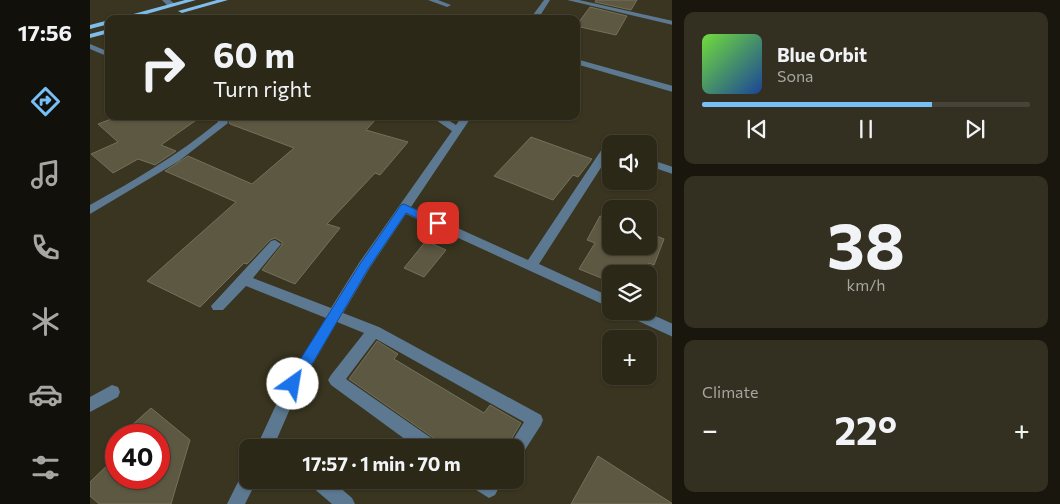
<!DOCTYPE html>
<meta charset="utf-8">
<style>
:root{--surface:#2b2818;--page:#333021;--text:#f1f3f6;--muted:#a6a6a2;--line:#474437;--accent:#77bff7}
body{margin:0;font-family:Commissioner,sans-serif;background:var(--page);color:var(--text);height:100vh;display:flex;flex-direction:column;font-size:19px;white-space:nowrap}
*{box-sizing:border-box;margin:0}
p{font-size:16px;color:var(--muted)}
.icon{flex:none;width:28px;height:28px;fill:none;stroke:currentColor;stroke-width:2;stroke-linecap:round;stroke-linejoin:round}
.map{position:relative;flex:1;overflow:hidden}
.drawer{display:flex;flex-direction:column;gap:12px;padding:12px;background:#18160d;width:388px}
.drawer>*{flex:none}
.banner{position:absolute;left:15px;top:15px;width:475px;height:105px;border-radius:10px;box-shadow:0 1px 4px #0004,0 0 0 1px var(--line);background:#2b2818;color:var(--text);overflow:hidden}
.fabs{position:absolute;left:512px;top:135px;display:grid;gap:10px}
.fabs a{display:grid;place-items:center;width:55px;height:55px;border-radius:10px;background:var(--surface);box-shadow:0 1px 4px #0004,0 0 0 1px var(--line);font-size:25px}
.speed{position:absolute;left:15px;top:424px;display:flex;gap:10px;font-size:25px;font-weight:700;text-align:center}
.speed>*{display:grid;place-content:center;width:65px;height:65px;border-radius:50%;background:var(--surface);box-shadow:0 1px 4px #0004,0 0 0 1px var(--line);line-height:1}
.speed .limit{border:8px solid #d22;background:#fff;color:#111}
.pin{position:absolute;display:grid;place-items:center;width:42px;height:42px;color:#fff;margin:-21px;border-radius:10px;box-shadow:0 2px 8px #0006}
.me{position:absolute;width:55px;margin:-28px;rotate:32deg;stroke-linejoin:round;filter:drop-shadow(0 0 4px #0008)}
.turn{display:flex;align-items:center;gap:18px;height:105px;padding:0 25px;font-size:22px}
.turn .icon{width:65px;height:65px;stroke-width:2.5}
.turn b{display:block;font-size:35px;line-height:42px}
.big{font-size:38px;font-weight:700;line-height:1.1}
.drawer .widget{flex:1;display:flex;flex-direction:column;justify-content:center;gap:8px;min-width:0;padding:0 18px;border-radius:10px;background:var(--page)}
.drawer .dial{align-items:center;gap:0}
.dial b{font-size:65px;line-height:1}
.song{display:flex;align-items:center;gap:15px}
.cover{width:60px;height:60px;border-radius:8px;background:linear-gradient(135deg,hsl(100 70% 55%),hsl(220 70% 35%))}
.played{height:5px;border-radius:2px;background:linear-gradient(90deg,var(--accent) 70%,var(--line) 70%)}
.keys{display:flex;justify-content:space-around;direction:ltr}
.heat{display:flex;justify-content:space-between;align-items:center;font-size:28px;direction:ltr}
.trip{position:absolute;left:149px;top:439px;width:285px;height:50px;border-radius:10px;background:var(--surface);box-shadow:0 1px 4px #0004,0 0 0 1px var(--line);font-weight:700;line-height:50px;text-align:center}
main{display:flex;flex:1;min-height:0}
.tabs{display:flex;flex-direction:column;width:90px;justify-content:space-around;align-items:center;background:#11100a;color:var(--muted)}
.tabs .icon{width:35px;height:35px}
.tabs .selected{color:var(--accent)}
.tabs b{font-size:22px;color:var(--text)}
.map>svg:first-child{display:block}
</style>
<main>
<nav class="tabs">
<b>17:56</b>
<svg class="icon selected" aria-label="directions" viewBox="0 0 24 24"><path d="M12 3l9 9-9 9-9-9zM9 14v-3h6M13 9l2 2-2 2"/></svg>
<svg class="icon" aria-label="music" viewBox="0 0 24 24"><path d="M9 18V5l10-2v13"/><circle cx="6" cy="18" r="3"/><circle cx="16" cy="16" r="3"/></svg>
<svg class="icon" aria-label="phone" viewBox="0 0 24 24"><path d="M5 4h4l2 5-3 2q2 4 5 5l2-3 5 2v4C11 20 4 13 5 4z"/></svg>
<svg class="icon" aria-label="climate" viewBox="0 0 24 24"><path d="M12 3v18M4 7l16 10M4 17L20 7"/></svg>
<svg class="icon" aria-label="car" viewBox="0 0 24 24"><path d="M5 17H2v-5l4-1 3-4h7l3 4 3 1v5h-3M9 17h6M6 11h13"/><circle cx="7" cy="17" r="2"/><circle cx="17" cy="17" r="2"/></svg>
<svg class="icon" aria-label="filters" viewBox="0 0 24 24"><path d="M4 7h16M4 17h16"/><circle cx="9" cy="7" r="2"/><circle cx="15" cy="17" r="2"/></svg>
</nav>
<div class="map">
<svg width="583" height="504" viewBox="0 0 583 504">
<rect width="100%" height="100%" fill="#393520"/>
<path fill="#5d5842" stroke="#757059" d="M 506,0 L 547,0 L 541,10 L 505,2 Z
M 500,7 L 537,16 L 526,35 L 486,26 Z
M 29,116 L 112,116 L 71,145 L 86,151 L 65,165 L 48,159 L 23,173 L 1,154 L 28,142 L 8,124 Z
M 137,116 L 289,116 L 276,130 L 318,142 L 290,175 L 285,173 L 237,224 L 250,228 L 205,284 L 172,270 L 192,245 L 192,242 L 185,238 L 180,240 L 157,264 L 154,263 L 110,307 L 57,281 L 146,202 L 75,171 L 98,156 L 162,184 L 204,148 L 140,124 Z
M 441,137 L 502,159 L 488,177 L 483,175 L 463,200 L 404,176 Z
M 510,216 L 521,220 L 521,246 L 559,246 L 559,233 L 574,239 L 564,265 L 559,263 L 554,274 L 521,274 L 521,282 L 489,269 L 505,243 L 497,240 Z
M 336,241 L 356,250 L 334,277 L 314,268 Z
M 287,341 L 308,354 L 304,359 L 394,413 L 400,405 L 431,423 L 416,448 L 358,448 L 259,379 Z
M 61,408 L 100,440 L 81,504 L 9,504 L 0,496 L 0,482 L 26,457 L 26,478 L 69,478 L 69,435 L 31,435 Z
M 508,456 L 583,504 L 481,504 Z"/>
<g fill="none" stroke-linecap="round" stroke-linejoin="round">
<path fill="#5c7991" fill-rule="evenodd" d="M 72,0 L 80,0 L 86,5 L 79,7 Z
M 338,0 L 348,0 L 361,5 L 357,7 Z
M 454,0 L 460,0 L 448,19 L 440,19 Z
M 477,0 L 489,0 L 583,21 L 583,25 Z
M 0,44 L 19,52 L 19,57 L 0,49 Z
M 486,59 L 583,86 L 583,92 L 486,64 Z
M 125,116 L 135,116 L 138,123 L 89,161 L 0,214 L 0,205 C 45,180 88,155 128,122 Z
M 340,116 L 352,116 L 366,125 L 372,116 L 382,116 L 321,207 L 438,260 L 514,146 L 521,146 L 521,152 L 449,264 L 521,297 L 521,308 L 316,214 L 279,269 L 253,313 L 289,327 L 451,415 L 453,420 L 451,425 L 431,456 L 425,458 L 425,448 L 418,448 L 434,422 L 286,339 L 256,379 L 347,442 L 349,448 L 327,448 L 241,385 L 238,380 L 241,375 L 274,333 L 247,322 L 209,388 L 183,448 L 166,448 L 198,379 L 236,318 L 156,286 L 133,310 L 123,310 L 121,306 L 181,241 L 185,240 L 191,244 L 163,278 L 241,308 L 269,263 L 362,131 Z
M 559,159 L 583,167 L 583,174 L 559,166 Z
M 533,311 L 554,311 L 583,324 L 583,337 L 535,315 Z
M 22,385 L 28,387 L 30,392 L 28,397 L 0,412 L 0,397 Z
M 158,472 L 158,480 L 167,480 L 155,504 L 137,504 L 152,474 Z
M 218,480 L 241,480 L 262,498 L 265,504 L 242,504 L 221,486 Z
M 377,480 L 413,480 L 405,495 L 399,498 L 380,486 Z"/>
<path fill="#7fbdee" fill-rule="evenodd" d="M 95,0 L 106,0 L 39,19 L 25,19 Z
M 127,0 L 138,0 L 92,13 L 88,11 Z
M 19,20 L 19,24 L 0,29 L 0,25 Z
M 19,29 L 19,33 L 0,38 L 0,34 Z"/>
</g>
<path fill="#1a73e8" stroke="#114b97" d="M 314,204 L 354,223 L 348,227 L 344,226 L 316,213 L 278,269 L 208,388 L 203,390 L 198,388 L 196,384 L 198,379 L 270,264 L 311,205 Z"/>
</svg>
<div class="fabs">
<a><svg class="icon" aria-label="sound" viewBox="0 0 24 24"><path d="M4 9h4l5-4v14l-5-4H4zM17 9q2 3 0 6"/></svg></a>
<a><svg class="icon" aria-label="search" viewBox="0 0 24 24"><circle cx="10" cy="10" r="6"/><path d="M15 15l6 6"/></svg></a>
<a><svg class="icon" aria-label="layers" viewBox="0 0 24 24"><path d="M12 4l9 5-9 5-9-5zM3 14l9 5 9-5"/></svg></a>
<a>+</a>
</div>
<div class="speed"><div class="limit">40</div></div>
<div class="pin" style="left:348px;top:223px;background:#d93025"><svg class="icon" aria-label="arrive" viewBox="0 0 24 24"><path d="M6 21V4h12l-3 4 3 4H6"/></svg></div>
<svg class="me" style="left:203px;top:384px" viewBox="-20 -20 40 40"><circle r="19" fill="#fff"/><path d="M0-13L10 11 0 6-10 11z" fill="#1a73e8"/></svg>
<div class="trip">17:57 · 1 min · 70 m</div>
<div class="banner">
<div class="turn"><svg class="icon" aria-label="right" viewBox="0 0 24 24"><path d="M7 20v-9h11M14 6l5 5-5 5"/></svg><div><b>60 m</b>Turn right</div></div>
</div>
</div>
<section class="drawer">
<div class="widget">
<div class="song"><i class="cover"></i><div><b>Blue Orbit</b><p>Sona</p></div></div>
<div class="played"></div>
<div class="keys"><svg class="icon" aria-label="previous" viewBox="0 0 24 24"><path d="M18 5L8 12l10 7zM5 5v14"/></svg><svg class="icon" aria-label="pause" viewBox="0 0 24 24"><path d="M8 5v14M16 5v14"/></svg><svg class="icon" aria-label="next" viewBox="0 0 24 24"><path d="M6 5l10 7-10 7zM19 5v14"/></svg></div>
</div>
<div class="widget dial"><b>38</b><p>km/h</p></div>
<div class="widget"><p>Climate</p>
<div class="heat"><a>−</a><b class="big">22°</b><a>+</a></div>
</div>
</section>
</main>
